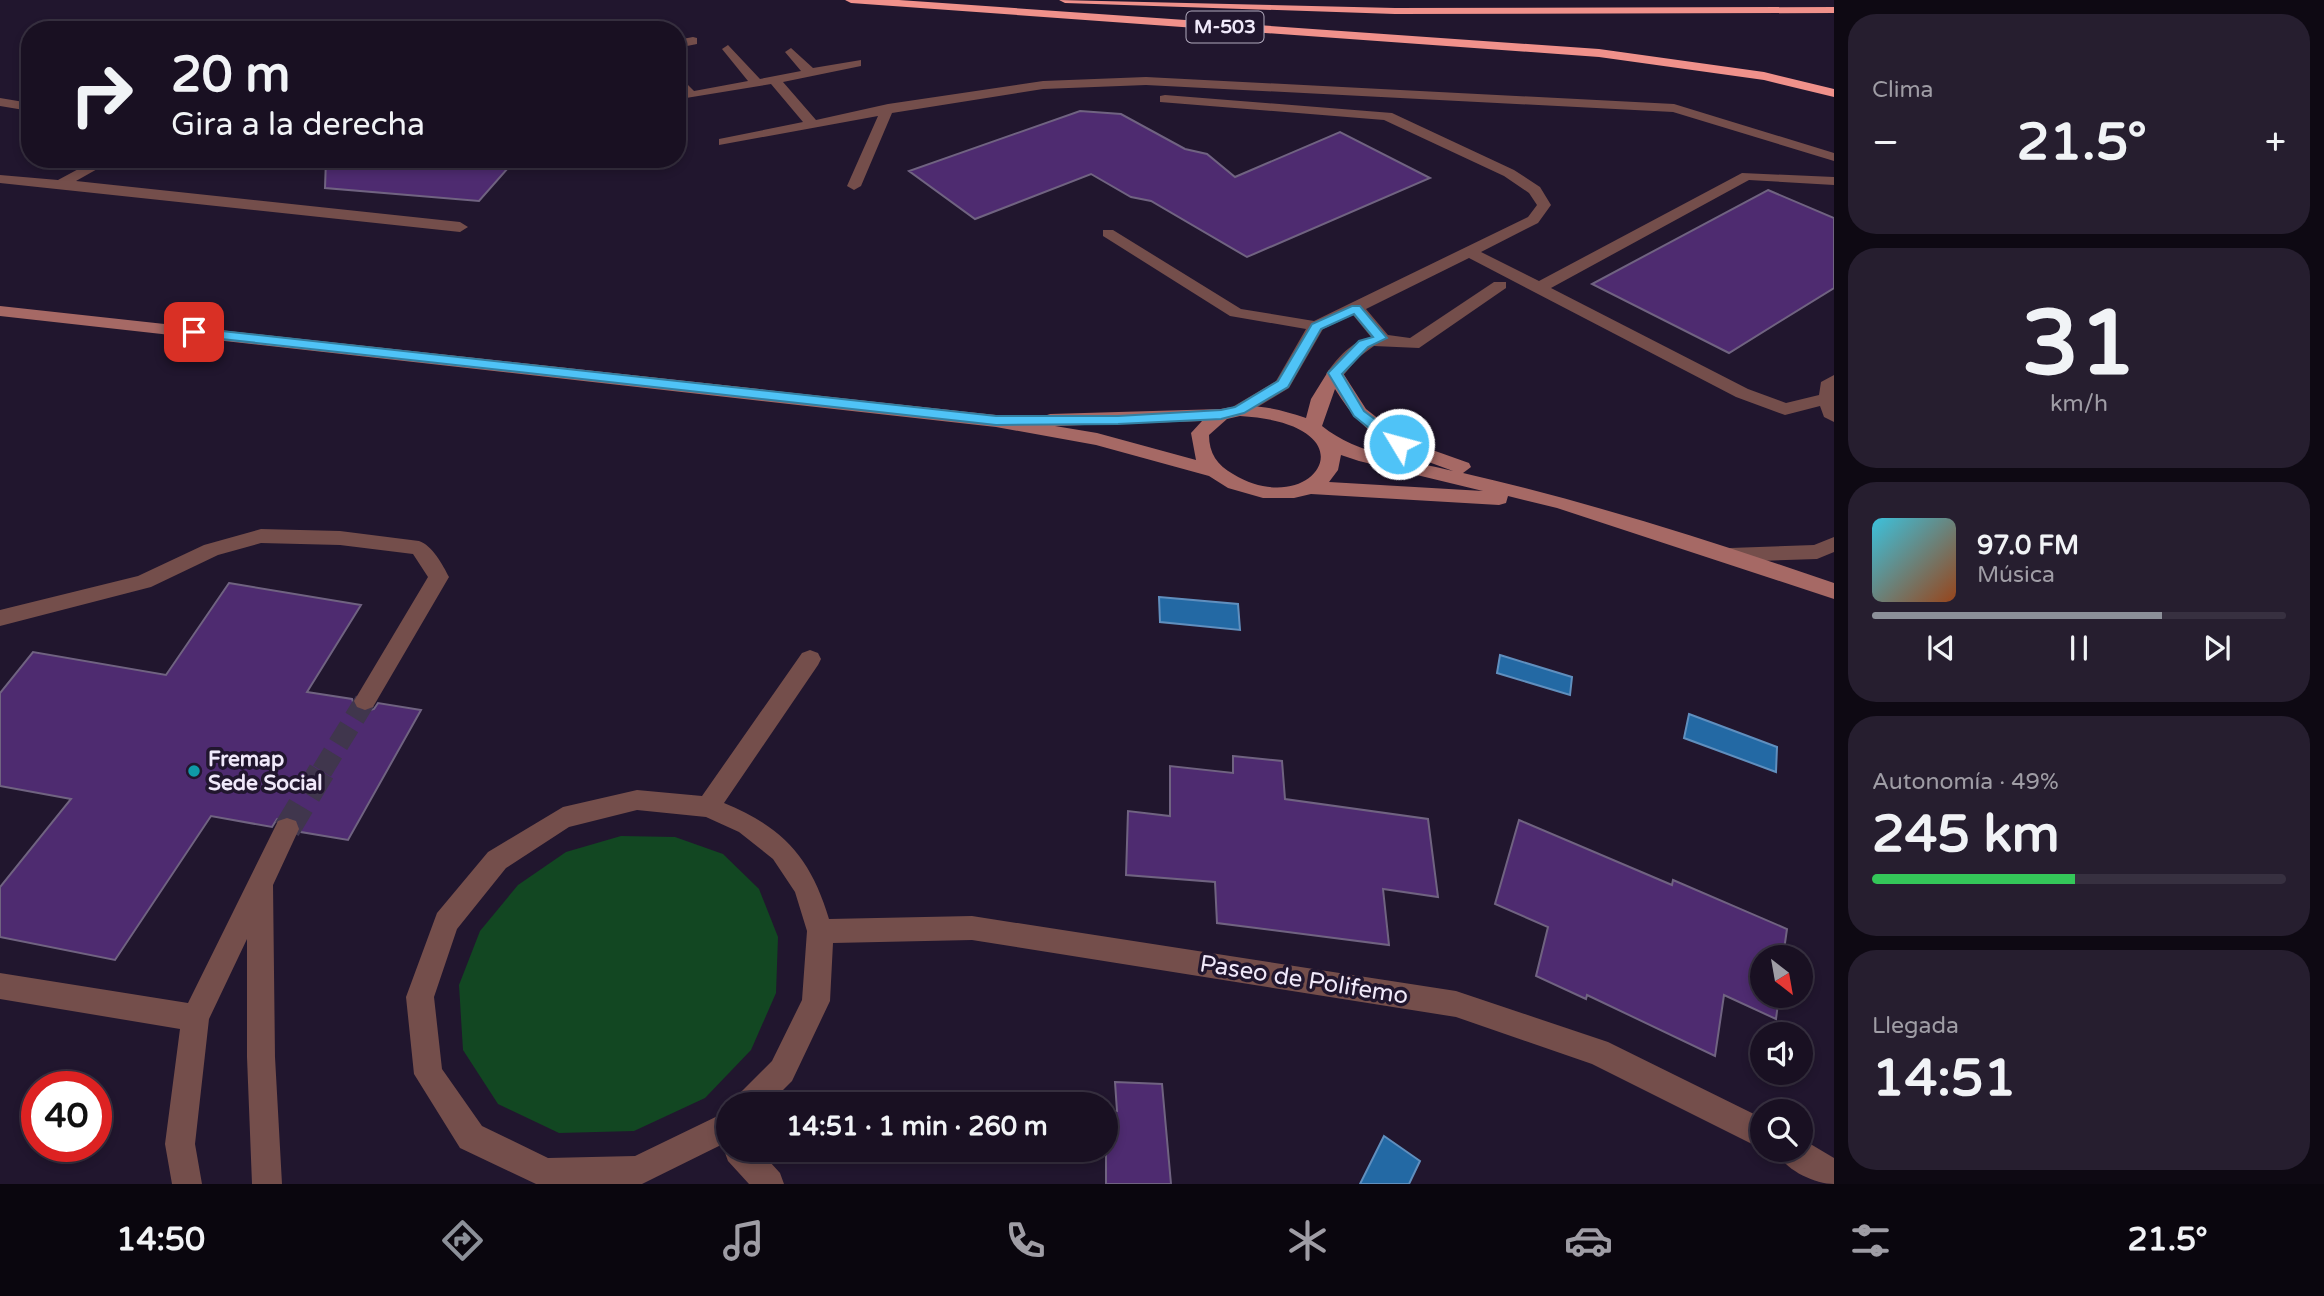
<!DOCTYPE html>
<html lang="es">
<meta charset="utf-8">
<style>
:root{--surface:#191022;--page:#261e2f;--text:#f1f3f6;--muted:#9f9da5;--line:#373040;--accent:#8c9099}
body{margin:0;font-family:"Varela Round",sans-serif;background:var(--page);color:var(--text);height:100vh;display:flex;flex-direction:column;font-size:26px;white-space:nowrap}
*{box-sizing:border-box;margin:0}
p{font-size:23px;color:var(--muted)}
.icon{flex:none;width:38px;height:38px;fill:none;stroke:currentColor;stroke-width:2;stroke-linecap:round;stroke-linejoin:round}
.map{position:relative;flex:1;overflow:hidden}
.drawer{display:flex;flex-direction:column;gap:14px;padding:14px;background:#0e0913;width:490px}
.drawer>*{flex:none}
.guide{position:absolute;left:21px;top:21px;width:665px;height:147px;border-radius:28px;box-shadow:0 4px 10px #0003,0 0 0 2px var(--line);background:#191022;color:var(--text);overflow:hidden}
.needle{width:46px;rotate:149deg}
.fabs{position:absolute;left:1750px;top:945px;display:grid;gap:14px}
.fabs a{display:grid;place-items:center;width:63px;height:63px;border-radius:50%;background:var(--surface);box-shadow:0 4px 10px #0003,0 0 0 2px var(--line);font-size:35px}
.speed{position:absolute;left:21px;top:1071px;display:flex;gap:14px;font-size:35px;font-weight:700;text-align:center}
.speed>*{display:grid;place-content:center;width:91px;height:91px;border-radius:50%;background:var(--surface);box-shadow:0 4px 10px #0003,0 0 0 2px var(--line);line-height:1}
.speed .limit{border:10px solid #d22;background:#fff;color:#111}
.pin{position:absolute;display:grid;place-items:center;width:60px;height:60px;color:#fff;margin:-30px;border-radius:14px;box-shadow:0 4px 10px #0006}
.me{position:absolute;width:77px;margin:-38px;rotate:307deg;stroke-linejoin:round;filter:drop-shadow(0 0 5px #0008)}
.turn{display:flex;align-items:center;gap:24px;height:147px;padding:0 35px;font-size:32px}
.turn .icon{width:91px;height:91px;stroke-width:2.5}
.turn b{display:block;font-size:49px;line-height:60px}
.big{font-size:52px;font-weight:700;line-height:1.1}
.drawer .tile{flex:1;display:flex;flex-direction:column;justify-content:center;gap:10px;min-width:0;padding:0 24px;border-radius:28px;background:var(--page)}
.drawer .dial{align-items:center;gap:0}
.dial b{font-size:91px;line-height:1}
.song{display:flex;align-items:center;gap:21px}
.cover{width:84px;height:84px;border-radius:10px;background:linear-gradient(135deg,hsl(190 70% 55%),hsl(20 70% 35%))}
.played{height:7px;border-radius:4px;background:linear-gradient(90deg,var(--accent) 70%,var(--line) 70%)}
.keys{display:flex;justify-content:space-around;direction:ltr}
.heat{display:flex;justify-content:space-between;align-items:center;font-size:38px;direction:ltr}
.charge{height:10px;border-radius:5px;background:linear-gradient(90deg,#34c759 49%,var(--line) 0)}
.trip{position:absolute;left:716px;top:1092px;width:402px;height:70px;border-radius:35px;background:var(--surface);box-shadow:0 4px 10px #0003,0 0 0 2px var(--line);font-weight:700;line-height:70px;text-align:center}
.menu{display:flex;height:112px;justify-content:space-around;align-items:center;background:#0a060e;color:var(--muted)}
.menu .icon{width:49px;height:49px}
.menu .current{color:var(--accent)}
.menu b{font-size:32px;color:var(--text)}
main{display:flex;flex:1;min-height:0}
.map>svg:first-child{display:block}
</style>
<main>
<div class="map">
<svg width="1834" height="1184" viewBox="0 0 1834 1184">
<rect width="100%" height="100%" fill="#21162e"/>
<path fill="#124722" d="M 621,836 L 675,837 L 723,854 L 759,889 L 778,937 L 776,993 L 751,1050 L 705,1098 L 634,1131 L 559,1133 L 498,1104 L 463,1050 L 459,985 L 480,931 L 518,885 L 566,852 Z"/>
<path fill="#2369a4" stroke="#608fbe" stroke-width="2" d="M 1159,597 L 1238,604 L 1240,630 L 1160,622 Z
M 1500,655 L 1572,677 L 1570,695 L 1497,673 Z
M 1689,714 L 1777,747 L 1776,772 L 1684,738 Z
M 1384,1136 L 1420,1161 L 1409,1184 L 1360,1184 Z"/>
<path fill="#4e2b70" stroke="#706381" stroke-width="2" d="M 1080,111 L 1121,114 L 1185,149 L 1207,154 L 1235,177 L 1340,132 L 1430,178 L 1247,257 L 1151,201 L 1131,197 L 1091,174 L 975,219 L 909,171 Z
M 326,159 L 516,159 L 479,201 L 325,188 Z
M 1768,190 L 1834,218 L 1834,288 L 1729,353 L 1592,284 Z
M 229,583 L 361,605 L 307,692 L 352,699 L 355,708 L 364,712 L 374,709 L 378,703 L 421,710 L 348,840 L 301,832 L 298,820 L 288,816 L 277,819 L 272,827 L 211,816 L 115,960 L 0,937 L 0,887 L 71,799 L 0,786 L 0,693 L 33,652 L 166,675 Z
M 1233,756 L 1282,761 L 1285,799 L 1428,819 L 1438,897 L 1383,889 L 1389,945 L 1217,923 L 1215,882 L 1126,875 L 1128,811 L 1170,816 L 1170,766 L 1233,773 Z
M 1519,820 L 1672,885 L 1673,880 L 1787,929 L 1783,957 L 1762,957 L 1762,996 L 1779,996 L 1776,1019 L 1724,995 L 1715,1056 L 1587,995 L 1586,999 L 1536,976 L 1548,927 L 1495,904 Z
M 1115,1082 L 1162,1084 L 1171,1184 L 1106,1184 L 1106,1111 L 1117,1111 Z"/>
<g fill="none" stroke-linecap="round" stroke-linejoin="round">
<path stroke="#40364d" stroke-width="21" stroke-dasharray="21 10" stroke-linecap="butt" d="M 322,771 L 365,701"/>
<path stroke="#40364d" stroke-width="27" stroke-dasharray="27 13" stroke-linecap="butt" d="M 287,829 L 323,769"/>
<path fill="#744e4b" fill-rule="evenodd" d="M 693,37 L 697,38 L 697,44 L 677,48 L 677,40 Z
M 728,45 L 760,79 L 801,71 L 785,52 L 791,48 L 813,68 L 861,60 L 861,66 L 783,82 L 816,120 L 888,104 L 1043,81 L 1146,77 L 1674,104 L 1834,153 L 1834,161 L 1673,112 L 1146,85 L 1043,89 L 892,113 L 861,186 L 854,190 L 847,186 L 878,116 L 719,145 L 719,139 L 803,122 L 771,84 L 686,98 L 677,86 L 677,74 L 694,91 L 748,81 L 722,49 Z
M 1165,95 L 1392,113 L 1514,170 L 1540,187 L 1551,205 L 1538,223 L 1481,252 L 1539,281 L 1742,173 L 1834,177 L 1834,185 L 1749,180 L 1551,288 L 1748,389 L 1786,403 L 1819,395 L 1821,382 L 1834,375 L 1834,422 L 1824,417 L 1820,406 L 1785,415 L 1736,397 L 1469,258 L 1366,309 L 1388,335 L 1410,338 L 1494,282 L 1506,282 L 1506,288 L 1419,348 L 1374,346 L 1359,357 L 1341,378 L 1335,379 L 1326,374 C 1338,357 1351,342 1371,337 L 1353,315 L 1323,329 L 1289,388 L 1246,414 L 1234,414 L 1231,410 L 1234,406 L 1276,381 L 1306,329 L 1230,316 L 1103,236 L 1103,230 L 1113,230 L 1241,309 L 1314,321 L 1528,217 L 1537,205 L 1529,193 L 1504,176 L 1384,120 L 1160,102 L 1160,96 Z
M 0,98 L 30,103 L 30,111 L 0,106 Z
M 97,159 L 115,159 L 76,181 L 460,222 L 468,227 L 460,232 L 0,183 L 0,175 L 58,180 Z
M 1834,537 L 1834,552 L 1817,559 L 1730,562 L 1720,555 L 1730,548 L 1814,545 Z"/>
<path fill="#744e4b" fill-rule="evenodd" d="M 261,529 L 340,531 L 419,541 C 432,545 443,565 449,577 L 373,707 L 365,710 L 357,707 L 354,701 L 428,577 L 413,554 L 340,545 L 261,543 L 218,555 L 151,587 L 0,626 L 0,610 L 138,576 L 204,545 Z
M 810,650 L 818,653 L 821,659 L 818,665 L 724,803 C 783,827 811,858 829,919 L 972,916 L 1456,991 L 1608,1042 L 1762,1118 L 1762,1149 L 1592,1064 L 1456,1017 L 972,940 L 833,943 L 830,1001 L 792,1081 L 769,1104 L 734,1104 L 739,1094 L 772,1061 L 802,1000 L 807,931 L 795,892 L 773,859 L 739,832 L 706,817 L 637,810 L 569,827 L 506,868 L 457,929 L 434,997 L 442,1069 L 482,1126 L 548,1158 L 635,1156 L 728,1111 L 728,1150 L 759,1150 L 780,1173 L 784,1184 L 749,1184 L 728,1161 L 724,1150 L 727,1142 L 642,1184 L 536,1184 L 460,1148 L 414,1074 L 406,997 L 437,913 L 488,852 L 563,807 L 637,790 L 702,796 L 802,653 Z
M 287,818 L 296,821 L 299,829 L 273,885 L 275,1057 L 282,1184 L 252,1184 L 247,1057 L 247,939 L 209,1019 L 195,1144 L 202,1184 L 172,1184 L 165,1144 L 180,1029 L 0,999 L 0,973 L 188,1003 L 278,821 Z
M 1802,1139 L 1834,1158 L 1834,1184 C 1814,1184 1783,1169 1776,1150 L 1801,1150 Z"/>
<path fill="#a66965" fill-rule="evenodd" d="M 0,306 L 996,415 L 1043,424 L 1041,420 L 1044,416 L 1050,414 L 1221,409 C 1250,402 1277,408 1306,418 L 1311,399 L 1329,370 L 1341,370 L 1366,409 L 1407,441 L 1469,463 L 1471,467 L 1463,473 C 1589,502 1712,541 1834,583 L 1834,599 L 1557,508 L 1508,496 L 1506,503 L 1499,505 L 1311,494 L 1294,498 L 1263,498 L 1228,488 L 1209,476 L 1096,445 L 996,427 L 0,316 ZM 1335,389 C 1367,441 1398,451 1453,471 C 1408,460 1358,455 1322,426 ZM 1240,416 C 1379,424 1313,523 1233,474 C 1217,465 1209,453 1209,435 L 1227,419 ZM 1202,421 L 1191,433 L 1196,460 L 1097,433 L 1055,426 ZM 1341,455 L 1359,461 L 1483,491 L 1329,482 L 1338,470 Z"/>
<path fill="#f0918b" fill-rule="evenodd" d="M 845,0 L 899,0 L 1599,49 L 1764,72 L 1834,89 L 1834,97 L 1764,80 L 1599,57 L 851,3 Z
M 1059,0 L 1395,8 L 1834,7 L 1834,13 L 1395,14 L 1065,3 Z"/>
</g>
<path fill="#4fc3f7" stroke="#337fa1" stroke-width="2" d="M 1352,306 L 1360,306 L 1387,338 L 1368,347 L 1342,374 L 1364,411 L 1404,441 L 1404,448 L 1394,448 L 1354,416 L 1328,373 L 1359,341 L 1373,337 L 1354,314 L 1321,329 L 1288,387 L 1244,413 L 1221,419 L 1118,424 L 996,425 L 194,336 L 187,332 L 194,328 L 996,416 L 1118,416 L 1221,410 L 1235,407 L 1278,381 L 1312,324 Z"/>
<circle fill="#0f9aa8" stroke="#21162e" stroke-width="2.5" cx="194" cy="771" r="7"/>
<g text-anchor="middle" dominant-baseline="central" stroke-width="7" stroke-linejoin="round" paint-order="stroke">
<rect fill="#21162e" stroke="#b2aabd" stroke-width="2" x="1186.5" y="11.5" width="77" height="31" rx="5"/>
<g font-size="19" font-weight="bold" fill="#f0e9fa">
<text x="1225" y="27">M-503</text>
</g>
<g font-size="21" font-weight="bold" fill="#f0e9fa" stroke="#21162e" text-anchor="start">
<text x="208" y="759">Fremap<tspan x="208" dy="24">Sede Social</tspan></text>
</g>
<g font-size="24" fill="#f0e9fa" stroke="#21162e">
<text transform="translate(1304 980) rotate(9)">Paseo de Polifemo</text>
</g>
</g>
</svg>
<div class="fabs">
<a><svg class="needle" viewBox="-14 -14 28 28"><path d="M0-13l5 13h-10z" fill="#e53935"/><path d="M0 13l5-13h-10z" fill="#9f9da5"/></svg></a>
<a><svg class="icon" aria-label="sound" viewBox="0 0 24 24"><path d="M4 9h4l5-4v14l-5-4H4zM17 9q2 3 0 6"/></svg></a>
<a><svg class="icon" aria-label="search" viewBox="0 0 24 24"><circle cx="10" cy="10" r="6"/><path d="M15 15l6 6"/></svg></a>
</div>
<div class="speed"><div class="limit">40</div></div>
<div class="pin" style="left:194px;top:332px;background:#d93025"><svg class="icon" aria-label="arrive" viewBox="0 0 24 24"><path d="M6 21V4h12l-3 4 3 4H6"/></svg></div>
<svg class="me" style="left:1399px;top:444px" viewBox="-20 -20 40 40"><circle r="17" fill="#4fc3f7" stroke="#fff" stroke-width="3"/><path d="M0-11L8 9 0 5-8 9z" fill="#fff"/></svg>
<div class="trip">14:51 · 1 min · 260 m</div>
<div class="guide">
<div class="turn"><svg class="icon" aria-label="right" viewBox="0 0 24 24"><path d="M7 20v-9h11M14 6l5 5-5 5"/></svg><div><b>20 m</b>Gira a la derecha</div></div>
</div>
</div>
<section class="drawer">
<div class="tile"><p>Clima</p>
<div class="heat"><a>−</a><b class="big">21.5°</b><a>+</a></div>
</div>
<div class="tile dial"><b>31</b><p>km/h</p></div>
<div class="tile">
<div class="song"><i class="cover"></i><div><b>97.0 FM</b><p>Música</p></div></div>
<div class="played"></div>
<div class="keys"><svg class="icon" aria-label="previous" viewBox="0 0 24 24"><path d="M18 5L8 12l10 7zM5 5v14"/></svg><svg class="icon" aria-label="pause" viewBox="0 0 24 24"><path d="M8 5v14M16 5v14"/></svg><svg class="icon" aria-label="next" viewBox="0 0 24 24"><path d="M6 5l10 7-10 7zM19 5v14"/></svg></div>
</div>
<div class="tile"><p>Autonomía · 49%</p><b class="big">245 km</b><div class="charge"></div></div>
<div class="tile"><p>Llegada</p><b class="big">14:51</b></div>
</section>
</main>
<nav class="menu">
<b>14:50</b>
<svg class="icon current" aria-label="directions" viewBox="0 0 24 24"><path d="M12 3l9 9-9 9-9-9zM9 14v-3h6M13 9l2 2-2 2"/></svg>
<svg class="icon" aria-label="music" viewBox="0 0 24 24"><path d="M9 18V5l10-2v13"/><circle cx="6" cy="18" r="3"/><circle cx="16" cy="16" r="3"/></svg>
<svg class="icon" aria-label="phone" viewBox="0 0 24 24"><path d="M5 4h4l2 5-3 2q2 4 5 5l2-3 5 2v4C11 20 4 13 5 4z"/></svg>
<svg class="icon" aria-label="climate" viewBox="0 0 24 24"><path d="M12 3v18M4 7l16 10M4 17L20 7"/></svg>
<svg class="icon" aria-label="car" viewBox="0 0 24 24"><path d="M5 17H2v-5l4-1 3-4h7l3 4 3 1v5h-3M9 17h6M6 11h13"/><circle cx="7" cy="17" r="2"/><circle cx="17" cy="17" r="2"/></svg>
<svg class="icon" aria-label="filters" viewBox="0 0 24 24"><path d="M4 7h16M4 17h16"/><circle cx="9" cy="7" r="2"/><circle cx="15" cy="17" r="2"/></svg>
<b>21.5°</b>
</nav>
